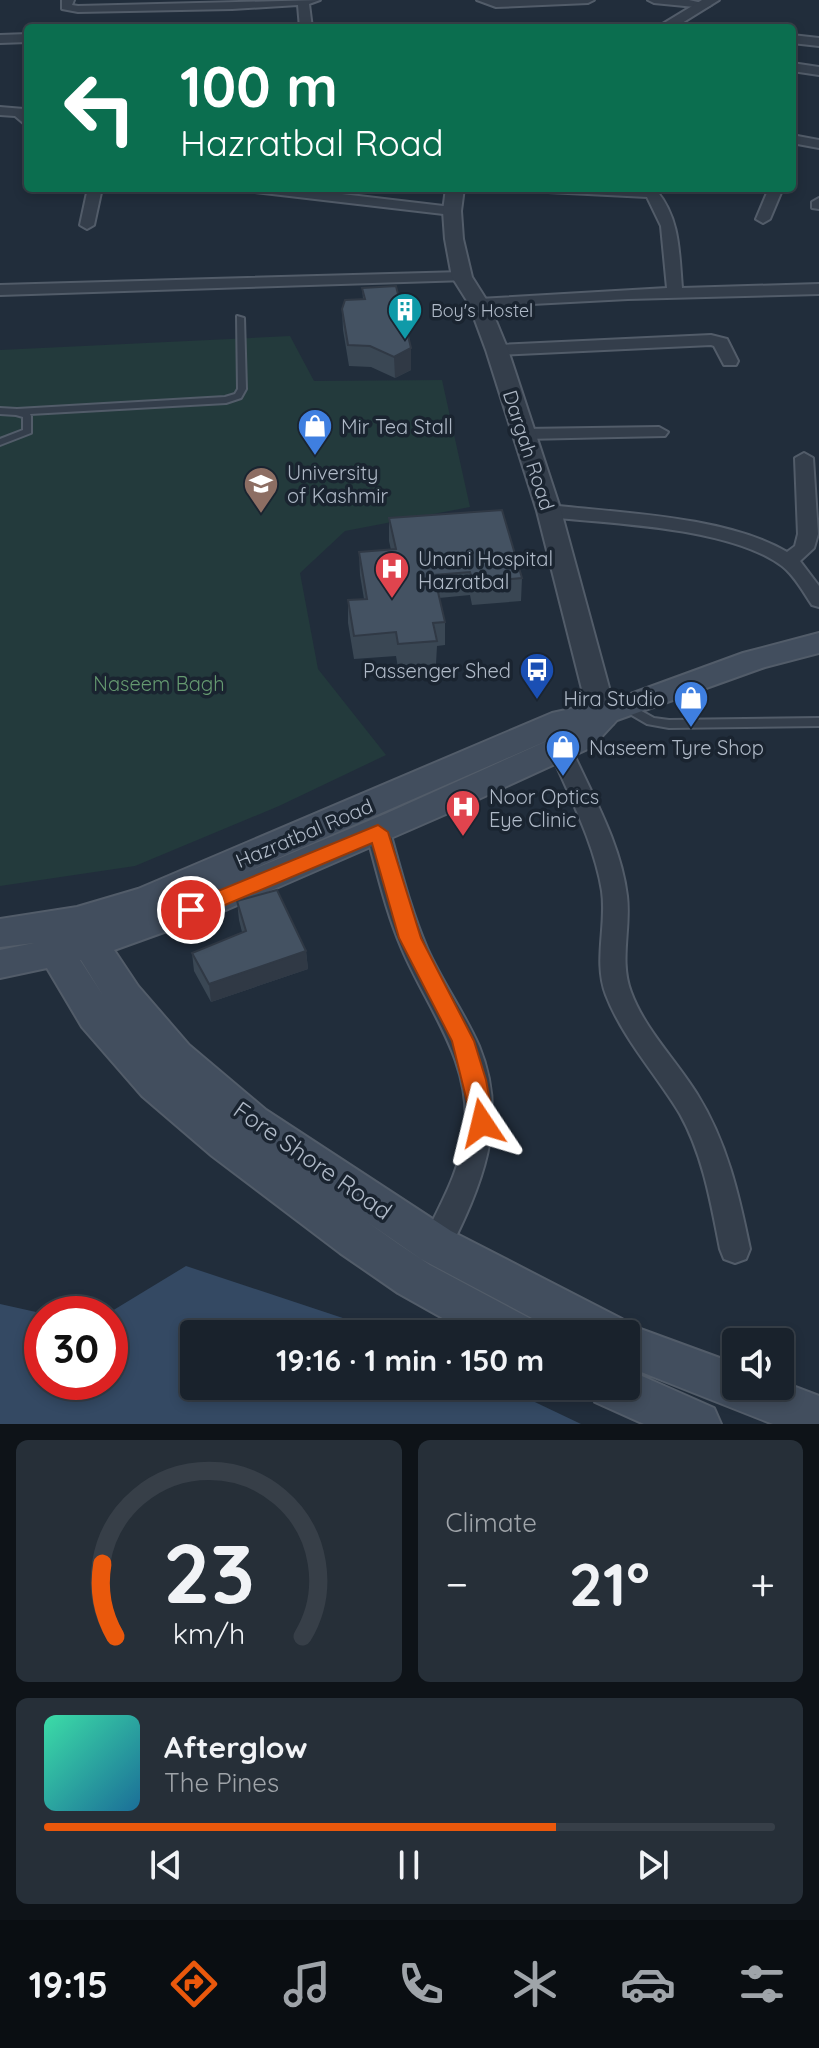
<!DOCTYPE html>
<meta charset="utf-8">
<style>
:root{--surface:#19222c;--page:#262f38;--text:#f1f3f6;--muted:#9fa4a9;--line:#373f48;--accent:#ea580c}
body{margin:0;font-family:Quicksand,sans-serif;background:var(--page);color:var(--text);height:100vh;display:flex;flex-direction:column;font-size:30px;white-space:nowrap}
*{box-sizing:border-box;margin:0}
p{font-size:26px;color:var(--muted)}
.icon{flex:none;width:44px;height:44px;fill:none;stroke:currentColor;stroke-width:2;stroke-linecap:round;stroke-linejoin:round}
.map{position:relative;height:1424px;overflow:hidden}
.side{display:flex;flex-direction:column;gap:16px;padding:16px;background:#0e1318;flex:1}
.side>*{flex:none}
.top-card{position:absolute;left:24px;top:24px;width:772px;height:168px;border-radius:8px;box-shadow:0 4px 12px #0003,0 0 0 2px var(--line);background:#0b6e4f;color:#fff;overflow:hidden}
.buttons{position:absolute;left:722px;top:1328px;display:grid;gap:16px}
.buttons a{display:grid;place-items:center;width:72px;height:72px;border-radius:8px;background:var(--surface);box-shadow:0 4px 12px #0003,0 0 0 2px var(--line);font-size:40px}
.speed{position:absolute;left:24px;top:1296px;display:flex;gap:16px;font-size:40px;font-weight:700;text-align:center}
.speed>*{display:grid;place-content:center;width:104px;height:104px;border-radius:50%;background:var(--surface);box-shadow:0 4px 12px #0003,0 0 0 2px var(--line);line-height:1}
.speed .limit{border:12px solid #d22;background:#fff;color:#111}
.pin{position:absolute;display:grid;place-items:center;width:68px;height:68px;color:#fff;margin:-34px;border:4px solid #fff;border-radius:50%;box-shadow:0 2px 8px #0007}
.me{position:absolute;width:88px;margin:-44px;rotate:350deg;stroke-linejoin:round;filter:drop-shadow(0 0 6px #0008)}
.turn{display:flex;align-items:center;gap:28px;height:168px;padding:0 24px;font-size:36px}
.turn .icon{width:104px;height:104px;stroke-width:2.5}
.turn b{display:block;font-size:56px;line-height:68px}
.big{font-size:60px;font-weight:700;line-height:1.1}
.side .card{flex:1;display:flex;flex-direction:column;justify-content:center;gap:12px;min-width:0;padding:0 28px;border-radius:12px;background:var(--page)}
.side .dial{align-items:center;gap:0}
.dial svg{height:208px;overflow:visible;fill:none;stroke:var(--line);stroke-width:7;stroke-linecap:round;text-anchor:middle}
.dial text{fill:var(--text);stroke:none}
.song{display:flex;align-items:center;gap:24px}
.cover{width:96px;height:96px;border-radius:12px;background:linear-gradient(135deg,hsl(160 70% 55%),hsl(200 70% 35%))}
.played{height:8px;border-radius:4px;background:linear-gradient(90deg,var(--accent) 70%,var(--line) 70%)}
.keys{display:flex;justify-content:space-around;direction:ltr}
.heat{display:flex;justify-content:space-between;align-items:center;font-size:44px;direction:ltr}
.side .tiles{flex:1;display:grid;gap:16px;grid-template-columns:1fr 1fr}
.card:last-child{grid-column:span 2}
.trip{position:absolute;left:180px;top:1320px;width:460px;height:80px;border-radius:8px;background:var(--surface);box-shadow:0 4px 12px #0003,0 0 0 2px var(--line);font-weight:700;line-height:80px;text-align:center}
.tab-bar{display:flex;height:128px;justify-content:space-around;align-items:center;background:#0a0e12;color:var(--muted)}
.tab-bar .icon{width:56px;height:56px}
.tab-bar .current{color:var(--accent)}
.tab-bar b{font-size:36px;color:var(--text)}
.map>svg:first-child{display:block}
</style>
<div class="map">
<svg width="819" height="1424" viewBox="0 0 819 1424">
<rect width="100%" height="100%" fill="#212d3b"/>
<path fill="#233a3c" d="M 290,336 L 314,381 L 442,380 L 470,507 L 345,531 L 300,573 L 318,669 L 386,755 L 279,806 L 135,866 L 0,886 L 0,350 Z"/>
<path fill="#344963" d="M 186,1266 L 391,1334 L 194,1334 L 194,1386 L 501,1386 L 581,1424 L 0,1424 L 0,1304 L 45,1314 L 42,1314 L 42,1382 L 110,1382 L 110,1314 L 107,1314 Z"/>
<g fill="none" stroke-linecap="round" stroke-linejoin="round">
<defs>
<path id="service" d="M 237,316 L 244,318 L 246,389 L 241,398 L 226,403 L 30,414 L 31,416 L 31,433 L 0,445 L 0,439 L 23,430 L 23,417 L 16,415 L 0,414 L 0,408 L 17,409 L 225,397 L 235,394 L 238,389 Z
M 627,703 L 654,718 L 669,720 L 819,718 L 819,726 L 669,728 L 647,724 L 623,710 L 622,707 Z"/>
<path id="minor" d="M 62,0 L 74,0 L 72,5 L 78,6 L 320,0 L 309,4 L 312,28 L 300,28 L 298,5 L 232,9 L 78,12 L 62,9 Z
M 477,0 L 594,0 L 588,3 L 496,7 Z
M 648,0 L 689,0 L 711,5 L 705,8 L 654,3 Z
M 670,22 L 698,28 L 666,27 L 666,23 Z
M 28,34 L 28,42 L 0,43 L 0,35 Z
M 792,35 L 819,38 L 819,46 L 792,43 Z
M 792,63 L 819,67 L 819,75 L 792,71 Z
M 0,107 L 24,109 L 28,115 L 28,127 L 15,116 L 0,115 Z
M 792,135 L 819,140 L 819,148 L 792,143 Z
M 88,188 L 102,188 L 94,225 L 87,229 L 80,225 Z
M 248,188 L 291,188 L 452,207 L 459,211 L 452,215 L 255,192 Z
M 541,188 L 656,190 C 680,218 679,252 682,288 L 819,284 L 819,294 L 628,299 L 473,307 L 471,304 L 479,299 L 667,288 L 661,226 L 647,197 L 548,192 Z
M 769,188 L 783,188 L 770,219 L 763,223 L 756,219 Z
M 819,198 L 819,209 L 812,208 L 812,202 Z
M 462,272 L 470,277 L 467,280 L 0,295 L 0,285 Z
M 711,335 L 727,339 L 738,361 L 736,365 L 724,365 L 714,346 L 711,345 L 497,355 L 489,350 L 497,345 Z
M 659,427 L 668,432 L 665,436 L 524,439 L 515,434 L 524,429 Z
M 804,453 L 813,458 L 818,534 L 814,548 L 800,561 L 819,586 L 819,607 L 812,605 C 803,592 795,576 782,566 C 730,527 613,524 549,517 L 540,511 L 549,505 C 619,513 726,516 787,552 L 795,546 L 798,534 L 795,458 Z
M 560,740 L 568,743 L 571,748 C 592,795 621,844 627,896 C 631,928 619,961 631,992 C 645,1030 676,1060 697,1094 C 727,1142 739,1195 750,1249 L 746,1259 L 735,1263 L 724,1259 L 720,1249 C 711,1203 703,1155 680,1114 C 656,1074 623,1039 606,995 C 593,961 607,926 602,891 C 594,841 568,794 549,748 L 552,743 Z
M 378,824 L 386,826 L 390,832 C 401,871 411,911 427,948 C 442,982 464,1012 479,1046 C 510,1121 481,1187 447,1255 L 436,1258 L 425,1255 L 421,1245 C 438,1208 460,1173 465,1131 C 472,1061 428,1010 402,949 C 386,912 377,871 366,832 L 370,826 Z"/>
<path id="tertiary" d="M 702,0 L 719,0 L 674,28 L 656,28 Z
M 446,188 L 464,188 L 461,211 L 463,239 L 472,277 L 489,304 L 508,350 L 561,511 L 617,717 L 613,724 L 603,726 L 593,724 L 589,717 L 537,511 L 486,350 L 469,304 L 452,277 L 445,239 L 443,211 Z"/>
<path id="secondary" d="M 819,633 L 819,653 L 765,667 L 617,720 L 592,747 L 446,814 L 228,909 L 114,950 L 138,986 L 189,1045 L 266,1110 L 451,1231 L 622,1319 L 624,1323 L 736,1364 L 736,1386 L 780,1386 L 780,1381 L 819,1396 L 819,1424 L 773,1424 L 626,1366 L 626,1334 L 562,1334 L 421,1259 L 366,1221 C 387,1236 408,1251 430,1265 L 531,1319 L 538,1334 L 471,1334 L 398,1293 L 340,1253 L 212,1156 L 142,1096 L 82,1027 L 47,968 L 0,978 L 0,950 L 34,943 L 0,947 L 0,919 L 77,907 L 138,889 L 552,713 L 617,699 L 743,653 ZM 569,731 L 385,814 L 230,879 ZM 80,960 L 81,960 L 104,997 Z
M 626,1369 L 714,1408 L 721,1424 L 644,1424 L 595,1402 L 589,1386 L 626,1386 Z"/>
</defs>
<use href="#service" stroke="#525c69" stroke-width="4"/>
<use href="#minor" stroke="#525c69" stroke-width="4"/>
<use href="#tertiary" stroke="#525c69" stroke-width="4"/>
<use href="#secondary" stroke="#525c69" stroke-width="4"/>
<use href="#service" fill="#343e4b" fill-rule="evenodd"/>
<use href="#minor" fill="#343e4b" fill-rule="evenodd"/>
<use href="#tertiary" fill="#343e4b" fill-rule="evenodd"/>
<use href="#secondary" fill="#424e5e" fill-rule="evenodd"/>
</g>
<path fill="#3a4754" d="M 362,288 L 411,348 L 411,370 L 395,378 L 371,367 L 349,366 L 343,330 L 342,309 L 363,299 Z
M 389,518 L 522,578 L 521,601 L 472,605 L 470,595 L 439,598 L 445,622 L 445,645 L 437,646 L 436,664 L 398,668 L 396,656 L 354,659 L 348,623 L 348,600 L 364,599 L 360,575 L 359,552 L 391,550 L 389,541 Z
M 237,901 L 306,951 L 308,969 L 211,1002 L 194,971 L 192,953 L 242,932 L 239,920 Z"/>
<path fill="#303945" d="M 411,348 L 411,370 L 395,378 L 394,357 Z
M 306,951 L 308,969 L 211,1002 L 209,984 Z"/>
<path fill="#445262" stroke="#303945" stroke-width="2" d="M 396,286 L 411,348 L 394,357 L 370,346 L 348,345 L 342,309 L 345,300 L 365,299 L 362,288 Z
M 502,510 L 522,578 L 473,582 L 470,572 L 434,575 L 445,622 L 433,623 L 437,641 L 398,644 L 396,632 L 354,636 L 348,600 L 367,599 L 359,552 L 396,549 L 389,518 Z
M 277,890 L 306,951 L 209,984 L 192,953 L 246,931 L 237,901 Z"/>
<path fill="#ea580c" stroke="#983908" stroke-width="2" d="M 378,825 L 388,832 L 421,938 L 474,1041 L 486,1080 L 494,1123 L 490,1130 L 482,1132 L 474,1130 L 452,1041 L 399,938 L 372,843 L 199,916 L 184,916 L 181,910 L 184,905 Z"/>
<defs>
<symbol id="building-pin" viewBox="-11 -11 22 30"><path d="M0 17L-7.5 6A9.5 9.5 0 1 1 7.5 6Z" fill="#0f9aa8" stroke="#1a2430"/><path d="M-4-6H4V6H1V3H-1V6H-4ZM-2.5-4.3h1.7v1.8h-1.7ZM.8-4.3h1.7v1.8H.8ZM-2.5-1h1.7V.8h-1.7ZM.8-1h1.7V.8H.8Z" fill="#fff"/></symbol>
<symbol id="shop-pin" viewBox="-11 -11 22 30"><path d="M0 17L-7.5 6A9.5 9.5 0 1 1 7.5 6Z" fill="#3f7fe0" stroke="#1a2430"/><path d="M-5-2.5h2.3a2.7 3.5 0 0 1 5.4 0H5L5.5 6h-11ZM-1.5-2.5h3a1.5 2.3 0 0 0-3 0Z" fill="#fff"/></symbol>
<symbol id="university-pin" viewBox="-11 -11 22 30"><path d="M0 17L-7.5 6A9.5 9.5 0 1 1 7.5 6Z" fill="#8d6e63" stroke="#1a2430"/><path d="M0-5L7-2L0 1L-7-2ZM-4 1L0 2.5L4 1V4Q0 6-4 4Z" fill="#fff"/></symbol>
<symbol id="hospital-pin" viewBox="-11 -11 22 30"><path d="M0 17L-7.5 6A9.5 9.5 0 1 1 7.5 6Z" fill="#e0444e" stroke="#1a2430"/><path d="M-5-5h3v3.5h4V-5h3V5h-3V1.5h-4V5h-3Z" fill="#fff"/></symbol>
<symbol id="bus-pin" viewBox="-11 -11 22 30"><path d="M0 17L-7.5 6A9.5 9.5 0 1 1 7.5 6Z" fill="#1a4fb4" stroke="#1a2430"/><path d="M-5-6H5V4H4V6H2V4H-2V6H-4V4H-5ZM-3.5-4V0h7V-4ZM-3.5 1.2v1.5H-2V1.2ZM2 1.2v1.5H3.5V1.2Z" fill="#fff"/></symbol>
</defs>
<g fill-rule="evenodd">
<use href="#building-pin" x="385" y="290" width="40" height="54"/>
<use href="#shop-pin" x="295" y="406" width="40" height="54"/>
<use href="#university-pin" x="241" y="464" width="40" height="54"/>
<use href="#hospital-pin" x="372" y="549" width="40" height="54"/>
<use href="#bus-pin" x="517" y="650" width="40" height="54"/>
<use href="#shop-pin" x="671" y="678" width="40" height="54"/>
<use href="#shop-pin" x="543" y="727" width="40" height="54"/>
<use href="#hospital-pin" x="443" y="787" width="40" height="54"/>
</g>
<g text-anchor="middle" dominant-baseline="central" stroke-width="7" stroke-linejoin="round" paint-order="stroke">
<g font-size="18" fill="#afb9c7" stroke="#1a2430" text-anchor="start">
<text x="431" y="310">Boy's Hostel</text>
</g>
<g font-size="20" fill="#afb9c7" stroke="#1a2430" text-anchor="start">
<text x="341" y="426">Mir Tea Stall</text>
<text x="287" y="472">University<tspan x="287" dy="23">of Kashmir</tspan></text>
<text x="418" y="558">Unani Hospital<tspan x="418" dy="23">Hazratbal</tspan></text>
<text x="511" y="670" text-anchor="end">Passenger Shed</text>
<text x="665" y="698" text-anchor="end">Hira Studio</text>
<text x="589" y="747">Naseem Tyre Shop</text>
<text x="489" y="796">Noor Optics<tspan x="489" dy="23">Eye Clinic</tspan></text>
</g>
<g font-size="20" fill="#afb9c7" stroke="#1a2430">
<text transform="translate(529 450) rotate(72)">Dargah Road</text>
<text transform="translate(304 833) rotate(-23)">Hazratbal Road</text>
</g>
<g font-size="20" fill="#659970" stroke="#1a2430">
<text x="159" y="683">Naseem Bagh</text>
</g>
<g font-size="24" fill="#afb9c7" stroke="#1a2430">
<text transform="translate(313 1160) rotate(35)">Fore Shore Road</text>
</g>
</g>
</svg>
<div class="buttons">
<a><svg class="icon" aria-label="sound" viewBox="0 0 24 24"><path d="M4 9h4l5-4v14l-5-4H4zM17 9q2 3 0 6"/></svg></a>
</div>
<div class="speed"><div class="limit">30</div></div>
<div class="pin" style="left:191px;top:910px;background:#d93025"><svg class="icon" aria-label="arrive" viewBox="0 0 24 24"><path d="M6 21V4h12l-3 4 3 4H6"/></svg></div>
<svg class="me" style="left:482px;top:1123px" viewBox="-20 -20 40 40"><path d="M0-17L14 15 0 8-14 15z" fill="#ea580c" stroke="#fff" stroke-width="4"/></svg>
<div class="trip">19:16 · 1 min · 150 m</div>
<div class="top-card">
<div class="turn"><svg class="icon" aria-label="left" viewBox="0 0 24 24"><path d="M17 20v-9H6M10 6l-5 5 5 5"/></svg><div><b>100 m</b>Hazratbal Road</div></div>
</div>
</div>
<section class="side">
<div class="tiles">
<div class="card dial"><svg viewBox="0 0 100 80">
<path d="M14 69A42 42 0 1 1 86 69"/>
<path d="M14 69A42 42 0 0 1 9 41" stroke="#ea580c"/>
<text x="50" y="56" font-size="32" font-weight="700">23</text>
<text x="50" y="72" font-size="11">km/h</text>
</svg></div>
<div class="card"><p>Climate</p>
<div class="heat"><a>−</a><b class="big">21°</b><a>+</a></div>
</div>
<div class="card">
<div class="song"><i class="cover"></i><div><b>Afterglow</b><p>The Pines</p></div></div>
<div class="played"></div>
<div class="keys"><svg class="icon" aria-label="previous" viewBox="0 0 24 24"><path d="M18 5L8 12l10 7zM5 5v14"/></svg><svg class="icon" aria-label="pause" viewBox="0 0 24 24"><path d="M8 5v14M16 5v14"/></svg><svg class="icon" aria-label="next" viewBox="0 0 24 24"><path d="M6 5l10 7-10 7zM19 5v14"/></svg></div>
</div>
</div>
</section>
<nav class="tab-bar">
<b>19:15</b>
<svg class="icon current" aria-label="directions" viewBox="0 0 24 24"><path d="M12 3l9 9-9 9-9-9zM9 14v-3h6M13 9l2 2-2 2"/></svg>
<svg class="icon" aria-label="music" viewBox="0 0 24 24"><path d="M9 18V5l10-2v13"/><circle cx="6" cy="18" r="3"/><circle cx="16" cy="16" r="3"/></svg>
<svg class="icon" aria-label="phone" viewBox="0 0 24 24"><path d="M5 4h4l2 5-3 2q2 4 5 5l2-3 5 2v4C11 20 4 13 5 4z"/></svg>
<svg class="icon" aria-label="climate" viewBox="0 0 24 24"><path d="M12 3v18M4 7l16 10M4 17L20 7"/></svg>
<svg class="icon" aria-label="car" viewBox="0 0 24 24"><path d="M5 17H2v-5l4-1 3-4h7l3 4 3 1v5h-3M9 17h6M6 11h13"/><circle cx="7" cy="17" r="2"/><circle cx="17" cy="17" r="2"/></svg>
<svg class="icon" aria-label="filters" viewBox="0 0 24 24"><path d="M4 7h16M4 17h16"/><circle cx="9" cy="7" r="2"/><circle cx="15" cy="17" r="2"/></svg>
</nav>
